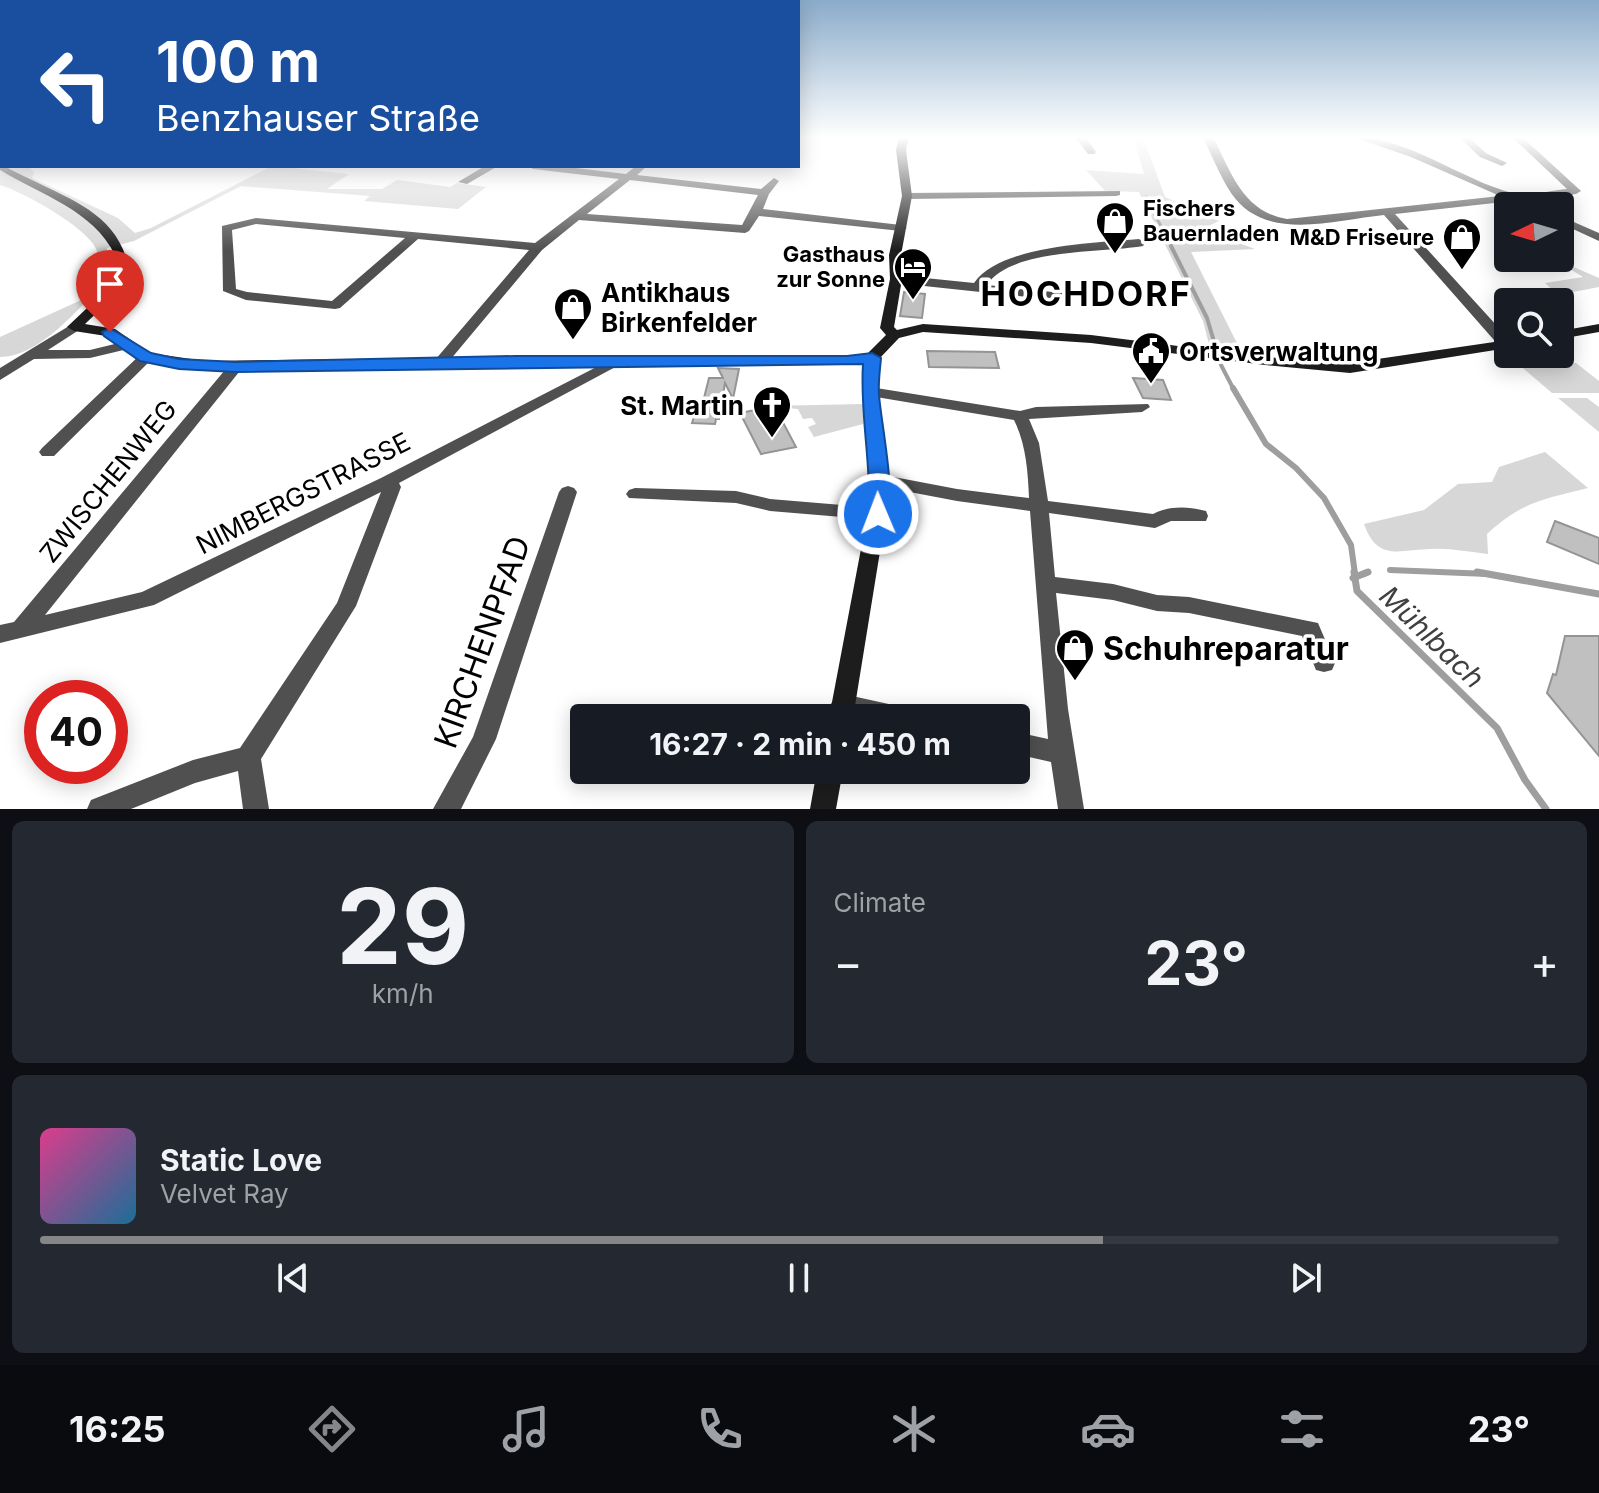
<!DOCTYPE html>
<meta charset="utf-8">
<style>
:root{--surface:#171b24;--page:#242831;--text:#f1f3f6;--muted:#9ea1a6;--line:#363941;--accent:#858687}
body{margin:0;font-family:Inter,sans-serif;background:var(--page);color:var(--text);height:100vh;display:flex;flex-direction:column;font-size:30px;white-space:nowrap}
*{box-sizing:border-box;margin:0}
p{font-size:26px;color:var(--muted)}
.icon{flex:none;width:44px;height:44px;fill:none;stroke:currentColor;stroke-width:2;stroke-linecap:round;stroke-linejoin:round}
.map{position:relative;height:809px;overflow:hidden}
.details{display:flex;flex-direction:column;gap:12px;padding:12px;background:#0d0f14;flex:1}
.details>*{flex:none}
.guide{position:absolute;left:0px;top:0px;width:800px;height:168px;box-shadow:0 4px 20px #0003;background:#1a4fa0;color:#fff;overflow:hidden}
.needle{width:52px;rotate:265deg}
.buttons{position:absolute;left:1494px;top:192px;display:grid;gap:16px}
.buttons a{display:grid;place-items:center;width:80px;height:80px;border-radius:8px;background:var(--surface);box-shadow:0 4px 20px #0003;font-size:40px}
.speed{position:absolute;left:24px;top:680px;display:flex;gap:16px;font-size:40px;font-weight:700;text-align:center}
.speed>*{display:grid;place-content:center;width:104px;height:104px;border-radius:50%;background:var(--surface);box-shadow:0 4px 20px #0003;line-height:1}
.speed .limit{border:12px solid #d22;background:#fff;color:#111}
.pin{position:absolute;display:grid;place-items:center;width:68px;height:68px;color:#fff;margin:-82px -34px;border-radius:50% 50% 50% 0;rotate:-45deg;box-shadow:0 0 8px #0007}
.pin .icon{rotate:45deg}
.me{position:absolute;width:88px;margin:-44px;rotate:359deg;stroke-linejoin:round;filter:drop-shadow(0 0 6px #0008)}
.turn{display:flex;align-items:center;gap:28px;height:168px;padding:0 24px;font-size:36px}
.turn .icon{width:104px;height:104px;stroke-width:2.5}
.turn b{display:block;font-size:56px;line-height:68px}
.big{font-size:60px;font-weight:700;line-height:1.1}
.details .card{flex:1;display:flex;flex-direction:column;justify-content:center;gap:12px;min-width:0;padding:0 28px;border-radius:12px;background:var(--page)}
.details .dial{align-items:center;gap:0}
.dial b{font-size:104px;line-height:1}
.song{display:flex;align-items:center;gap:24px}
.cover{width:96px;height:96px;border-radius:12px;background:linear-gradient(135deg,hsl(330 70% 55%),hsl(200 70% 35%))}
.played{height:8px;border-radius:4px;background:linear-gradient(90deg,var(--accent) 70%,var(--line) 70%)}
.keys{display:flex;justify-content:space-around;direction:ltr}
.heat{display:flex;justify-content:space-between;align-items:center;font-size:44px;direction:ltr}
.details .tiles{flex:1;display:grid;gap:12px;grid-template-columns:1fr 1fr}
.card:last-child{grid-column:span 2}
.trip{position:absolute;left:570px;top:704px;width:460px;height:80px;border-radius:8px;background:var(--surface);box-shadow:0 4px 20px #0003;font-weight:700;line-height:80px;text-align:center}
.tabs{display:flex;height:128px;justify-content:space-around;align-items:center;background:#090b0e;color:var(--muted)}
.tabs .icon{width:56px;height:56px}
.tabs .active{color:var(--accent)}
.tabs b{font-size:36px;color:var(--text)}
.map>svg:first-child{display:block}
</style>
<div class="map">
<svg width="1599" height="809" viewBox="0 0 1599 809">
<rect width="100%" height="100%" fill="#fff"/>
<path fill="#d7d7d7" d="M 1133,137 L 1143,137 L 1165,197 L 1219,221 L 1202,229 L 1255,249 L 1191,252 L 1241,351 L 1210,348 L 1203,321 L 1139,192 L 1105,191 L 1086,170 L 1144,174 Z
M 0,142 L 2,166 L 27,166 L 34,172 L 32,178 L 118,218 L 135,233 L 151,228 L 272,166 L 349,174 L 327,189 L 382,189 L 397,180 L 450,187 L 457,183 L 486,187 L 458,209 L 364,201 L 370,196 L 241,186 L 134,241 L 107,248 C 105,265 96,275 95,292 C 72,316 36,357 0,357 L 0,337 L 79,301 C 86,288 99,270 98,255 C 97,232 22,191 0,185 Z
M 1569,265 L 1599,278 L 1599,287 L 1558,295 L 1545,283 L 1583,277 L 1565,266 Z
M 1576,363 L 1599,381 L 1599,393 L 1552,393 L 1518,364 Z
M 1558,398 L 1587,398 L 1599,407 L 1599,432 Z
M 864,404 L 863,424 L 814,437 L 808,427 L 816,424 L 812,418 L 803,419 L 798,409 L 767,406 Z
M 1545,452 L 1588,488 C 1542,500 1523,501 1487,534 L 1488,554 C 1469,552 1450,548 1431,549 C 1400,549 1378,563 1364,524 L 1424,510 L 1458,484 L 1492,482 L 1499,467 Z"/>
<g fill="none" stroke-linecap="round" stroke-linejoin="round">
<path stroke="#9e9e9e" stroke-width="3" d="M 1146,197 L 1172,248"/>
<path stroke="#9e9e9e" stroke-width="4" d="M 1171,246 L 1207,318 L 1221,365 L 1234,390"/>
<path stroke="#9e9e9e" stroke-width="6" d="M 1233,388 L 1266,444 L 1296,468 L 1324,498 L 1351,545 L 1355,574
M 1390,570 L 1488,574
M 1364,574 L 1368,572"/>
<path stroke="#9e9e9e" stroke-width="7" d="M 1354,572 L 1357,591 L 1497,728 L 1525,780 L 1546,809
M 1477,572 L 1599,594
M 1353,578 L 1368,572"/>
</g>
<path fill="#c0c0c0" stroke="#949494" stroke-width="2" d="M 904,292 L 925,294 L 922,318 L 900,316 Z
M 927,351 L 995,352 L 999,368 L 929,367 Z
M 718,368 L 739,369 L 733,399 L 725,383 L 719,419 L 716,419 L 715,424 L 692,423 L 698,404 L 704,398 L 709,378 L 723,378 Z
M 1133,378 L 1163,380 L 1171,400 L 1143,398 Z
M 765,408 L 778,413 L 796,447 L 761,454 L 740,413 Z
M 1555,521 L 1599,538 L 1599,564 L 1547,542 Z
M 1565,636 L 1599,636 L 1599,756 L 1547,693 L 1553,674 L 1556,675 Z"/>
<g fill="none" stroke-linecap="round" stroke-linejoin="round">
<path fill="#505050" fill-rule="evenodd" d="M 1075,137 L 1085,137 L 1096,152 L 1094,154 L 1088,154 Z
M 1203,137 L 1213,137 C 1231,172 1243,212 1287,219 L 1500,196 L 1411,157 L 1353,137 C 1408,137 1460,179 1512,193 C 1527,198 1551,190 1567,189 L 1512,137 L 1522,137 L 1581,191 L 1576,194 L 1395,214 L 1508,338 L 1506,349 L 1501,348 L 1384,215 C 1333,220 1265,243 1231,193 C 1220,176 1212,156 1203,137 Z
M 1466,137 L 1478,137 L 1473,141 L 1486,153 L 1507,163 L 1502,166 L 1480,157 L 1462,140 Z
M 485,166 L 498,166 L 467,184 L 458,182 Z
M 528,166 L 559,166 L 626,174 L 636,166 L 647,166 L 637,175 L 761,189 L 774,178 L 779,181 L 769,194 L 763,209 L 901,225 L 907,228 L 901,231 L 759,216 L 749,231 L 745,233 L 579,220 L 542,250 L 445,366 L 435,366 L 433,363 L 435,360 L 529,250 L 418,239 L 340,308 L 335,309 L 246,300 L 223,291 L 222,226 L 256,218 L 535,243 L 619,179 L 533,169 ZM 630,180 L 758,195 L 742,225 L 587,214 ZM 256,224 L 405,238 L 332,301 L 247,292 L 236,289 L 232,230 Z
M 1120,191 L 1120,195 L 1116,196 L 907,199 L 902,196 L 907,193 Z
M 1560,216 L 1599,233 L 1599,241 L 1560,223 Z
M 1139,239 L 1145,243 L 1143,246 C 1104,253 1010,248 987,285 L 1071,294 L 1073,297 L 1066,301 L 896,283 L 890,279 L 896,275 L 974,283 C 1000,245 1096,243 1139,239 Z
M 74,323 L 81,327 L 79,330 L 48,350 L 90,350 L 127,341 L 134,345 L 132,348 L 90,358 L 34,359 L 0,380 L 0,368 Z
M 146,353 L 151,354 L 153,357 L 151,360 L 54,456 L 42,456 L 39,452 L 42,448 L 141,354 Z
M 616,357 L 621,358 L 623,361 L 621,364 L 399,483 L 401,487 L 356,606 L 261,759 L 269,809 L 243,809 L 238,771 L 195,783 L 131,809 L 87,809 L 91,800 L 193,760 L 240,748 L 337,603 L 381,492 L 154,605 L 0,643 L 0,625 L 14,622 L 230,364 L 235,362 L 243,367 L 45,615 L 142,592 L 381,478 Z
M 870,387 L 1020,411 L 1036,407 L 1148,404 L 1150,407 L 1142,412 L 1029,419 L 1039,443 L 1048,501 L 1153,514 C 1168,506 1188,506 1206,511 L 1208,516 L 1206,521 L 1171,521 L 1155,528 L 1049,513 L 1055,577 L 1113,584 L 1157,595 L 1189,597 L 1318,623 L 1335,663 L 1332,670 L 1324,672 L 1316,670 L 1302,636 L 1189,613 L 1157,611 L 1113,600 L 1056,593 L 1068,709 L 1084,809 L 1058,809 L 1051,762 L 1016,754 L 1016,732 L 1048,739 L 1030,511 L 957,501 L 878,486 L 872,484 L 869,480 L 872,476 L 878,474 L 957,489 L 1029,498 C 1028,472 1026,444 1014,420 L 864,395 L 862,392 Z
M 568,486 L 574,488 L 577,492 L 496,739 L 461,809 L 433,809 L 473,737 L 559,492 L 562,488 Z
M 635,488 L 736,491 L 770,499 L 878,508 L 885,509 L 887,514 L 885,519 L 878,520 L 770,511 L 736,503 L 629,498 L 626,494 L 629,490 Z
M 843,694 L 907,708 L 915,711 L 919,718 C 890,718 862,721 835,711 L 831,704 L 835,697 Z"/>
<path fill="#1d1d1d" fill-rule="evenodd" d="M 899,137 L 909,137 L 906,150 L 912,196 L 901,255 L 902,279 L 894,327 L 897,330 L 923,324 L 1091,335 L 1265,357 L 1350,363 L 1508,340 L 1508,348 L 1350,373 L 1265,365 L 1091,343 L 923,332 L 899,338 L 879,359 L 878,392 L 889,496 L 853,718 L 829,718 L 871,496 L 862,392 L 864,363 L 205,371 L 141,360 L 106,336 L 74,331 L 67,327 L 105,291 L 101,286 L 104,269 L 115,255 C 93,210 41,195 0,170 L 0,163 C 6,168 22,175 32,180 C 81,204 124,219 131,280 L 85,324 L 115,329 L 150,353 L 205,361 L 515,357 L 847,357 L 867,354 L 886,335 L 880,328 L 890,279 L 889,255 L 902,196 L 896,150 ZM 117,268 L 118,279 L 115,282 L 116,269 Z
M 1599,324 L 1599,332 L 1560,339 L 1560,331 Z
M 817,770 L 843,770 L 836,809 L 810,809 Z"/>
</g>
<linearGradient id="sky" x2="0" y2="1"><stop stop-color="#8aabca"/><stop offset="0.55" stop-color="#fff"/><stop offset="1" stop-color="#fff" stop-opacity="0"/></linearGradient>
<rect width="1599" height="250" fill="url(#sky)"/>
<path fill="#1a73e8" stroke="#114b97" stroke-width="2" d="M 110,328 L 151,353 L 179,359 L 235,362 L 515,356 L 847,356 L 872,353 L 881,358 C 880,370 878,383 879,395 C 881,422 897,499 886,519 L 870,519 C 866,511 869,504 869,495 C 869,451 860,408 863,364 L 235,372 L 179,369 L 140,361 L 104,336 L 102,332 Z"/>
<defs>
<symbol id="shop-pin" viewBox="-11 -11 22 30"><path d="M0 17L-7.5 6A9.5 9.5 0 1 1 7.5 6Z" fill="#000" stroke="#fff"/><path d="M-5-2.5h2.3a2.7 3.5 0 0 1 5.4 0H5L5.5 6h-11ZM-1.5-2.5h3a1.5 2.3 0 0 0-3 0Z" fill="#fff"/></symbol>
<symbol id="hotel-pin" viewBox="-11 -11 22 30"><path d="M0 17L-7.5 6A9.5 9.5 0 1 1 7.5 6Z" fill="#000" stroke="#fff"/><path d="M-6-4.5h1.5V1H6V5H4.5V3h-9V5H-6ZM-4 0a1.8 1.8 0 1 1 3.6 0ZM.5 0V-2.5h3Q6-2.5 6 0Z" fill="#fff"/></symbol>
<symbol id="civic-pin" viewBox="-11 -11 22 30"><path d="M0 17L-7.5 6A9.5 9.5 0 1 1 7.5 6Z" fill="#000" stroke="#fff"/><path d="M-.6-6.5H3V-4.5H.6V-3L4-1V1h2V6H-6V1h2V-1L-.6-3ZM-1.2 2.5V6h2.4V2.5Z" fill="#fff"/></symbol>
<symbol id="church-pin" viewBox="-11 -11 22 30"><path d="M0 17L-7.5 6A9.5 9.5 0 1 1 7.5 6Z" fill="#000" stroke="#fff"/><path d="M-1.2-6h2.4v3.5h3.3v2.4h-3.3V6h-2.4V-.1h-3.3v-2.4h3.3Z" fill="#fff"/></symbol>
</defs>
<g fill-rule="evenodd">
<use href="#shop-pin" x="1093" y="199" width="44" height="60"/>
<use href="#shop-pin" x="1440" y="215" width="44" height="60"/>
<use href="#hotel-pin" x="891" y="245" width="44" height="60"/>
<use href="#shop-pin" x="551" y="285" width="44" height="60"/>
<use href="#civic-pin" x="1129" y="329" width="44" height="60"/>
<use href="#church-pin" x="750" y="383" width="44" height="60"/>
<use href="#shop-pin" x="1053" y="626" width="44" height="60"/>
</g>
<g text-anchor="middle" dominant-baseline="central" stroke-width="7" stroke-linejoin="round" paint-order="stroke">
<g font-size="22" font-weight="bold" fill="#000" stroke="#fff" text-anchor="end">
<text x="1143" y="208" text-anchor="start">Fischers<tspan x="1143" dy="25">Bauernladen</tspan></text>
<text x="1434" y="237">M&amp;D Friseure</text>
<text x="885" y="254">Gasthaus<tspan x="885" dy="25">zur Sonne</tspan></text>
</g>
<g font-size="26" font-weight="bold" fill="#000" stroke="#fff" text-anchor="start">
<text x="601" y="292">Antikhaus<tspan x="601" dy="30">Birkenfelder</tspan></text>
<text x="1179" y="351">Ortsverwaltung</text>
<text x="744" y="405" text-anchor="end">St. Martin</text>
</g>
<g font-size="26" fill="#000" stroke="#fff">
<text transform="translate(108 481) rotate(-51)">ZWISCHENWEG</text>
<text transform="translate(303 493) rotate(-27)">NIMBERGSTRASSE</text>
</g>
<g font-size="28" font-style="italic" fill="#3f3f3f" stroke="#fff">
<text transform="translate(1432 637) rotate(44)">Mühlbach</text>
</g>
<g font-size="32" fill="#000" stroke="#fff">
<text transform="translate(482 642) rotate(-70)">KIRCHENPFAD</text>
</g>
<g font-size="32" font-weight="bold" fill="#000" stroke="#fff" text-anchor="start">
<text x="1103" y="648">Schuhreparatur</text>
</g>
<g font-size="34" font-weight="bold" letter-spacing="2" fill="#000" stroke="#fff">
<text x="1086" y="293">HOCHDORF</text>
</g>
</g>
</svg>
<div class="buttons">
<a><svg class="needle" viewBox="-14 -14 28 28"><path d="M0-13l5 13h-10z" fill="#e53935"/><path d="M0 13l5-13h-10z" fill="#9ea1a6"/></svg></a>
<a><svg class="icon" aria-label="search" viewBox="0 0 24 24"><circle cx="10" cy="10" r="6"/><path d="M15 15l6 6"/></svg></a>
</div>
<div class="speed"><div class="limit">40</div></div>
<div class="pin" style="left:110px;top:332px;background:#d93025"><svg class="icon" aria-label="arrive" viewBox="0 0 24 24"><path d="M6 21V4h12l-3 4 3 4H6"/></svg></div>
<svg class="me" style="left:878px;top:514px" viewBox="-20 -20 40 40"><circle r="17" fill="#1a73e8" stroke="#fff" stroke-width="3"/><path d="M0-11L8 9 0 5-8 9z" fill="#fff"/></svg>
<div class="trip">16:27 · 2 min · 450 m</div>
<div class="guide">
<div class="turn"><svg class="icon" aria-label="left" viewBox="0 0 24 24"><path d="M17 20v-9H6M10 6l-5 5 5 5"/></svg><div><b>100 m</b>Benzhauser Straße</div></div>
</div>
</div>
<section class="details">
<div class="tiles">
<div class="card dial"><b>29</b><p>km/h</p></div>
<div class="card"><p>Climate</p>
<div class="heat"><a>−</a><b class="big">23°</b><a>+</a></div>
</div>
<div class="card">
<div class="song"><i class="cover"></i><div><b>Static Love</b><p>Velvet Ray</p></div></div>
<div class="played"></div>
<div class="keys"><svg class="icon" aria-label="previous" viewBox="0 0 24 24"><path d="M18 5L8 12l10 7zM5 5v14"/></svg><svg class="icon" aria-label="pause" viewBox="0 0 24 24"><path d="M8 5v14M16 5v14"/></svg><svg class="icon" aria-label="next" viewBox="0 0 24 24"><path d="M6 5l10 7-10 7zM19 5v14"/></svg></div>
</div>
</div>
</section>
<nav class="tabs">
<b>16:25</b>
<svg class="icon active" aria-label="directions" viewBox="0 0 24 24"><path d="M12 3l9 9-9 9-9-9zM9 14v-3h6M13 9l2 2-2 2"/></svg>
<svg class="icon" aria-label="music" viewBox="0 0 24 24"><path d="M9 18V5l10-2v13"/><circle cx="6" cy="18" r="3"/><circle cx="16" cy="16" r="3"/></svg>
<svg class="icon" aria-label="phone" viewBox="0 0 24 24"><path d="M5 4h4l2 5-3 2q2 4 5 5l2-3 5 2v4C11 20 4 13 5 4z"/></svg>
<svg class="icon" aria-label="climate" viewBox="0 0 24 24"><path d="M12 3v18M4 7l16 10M4 17L20 7"/></svg>
<svg class="icon" aria-label="car" viewBox="0 0 24 24"><path d="M5 17H2v-5l4-1 3-4h7l3 4 3 1v5h-3M9 17h6M6 11h13"/><circle cx="7" cy="17" r="2"/><circle cx="17" cy="17" r="2"/></svg>
<svg class="icon" aria-label="filters" viewBox="0 0 24 24"><path d="M4 7h16M4 17h16"/><circle cx="9" cy="7" r="2"/><circle cx="15" cy="17" r="2"/></svg>
<b>23°</b>
</nav>
